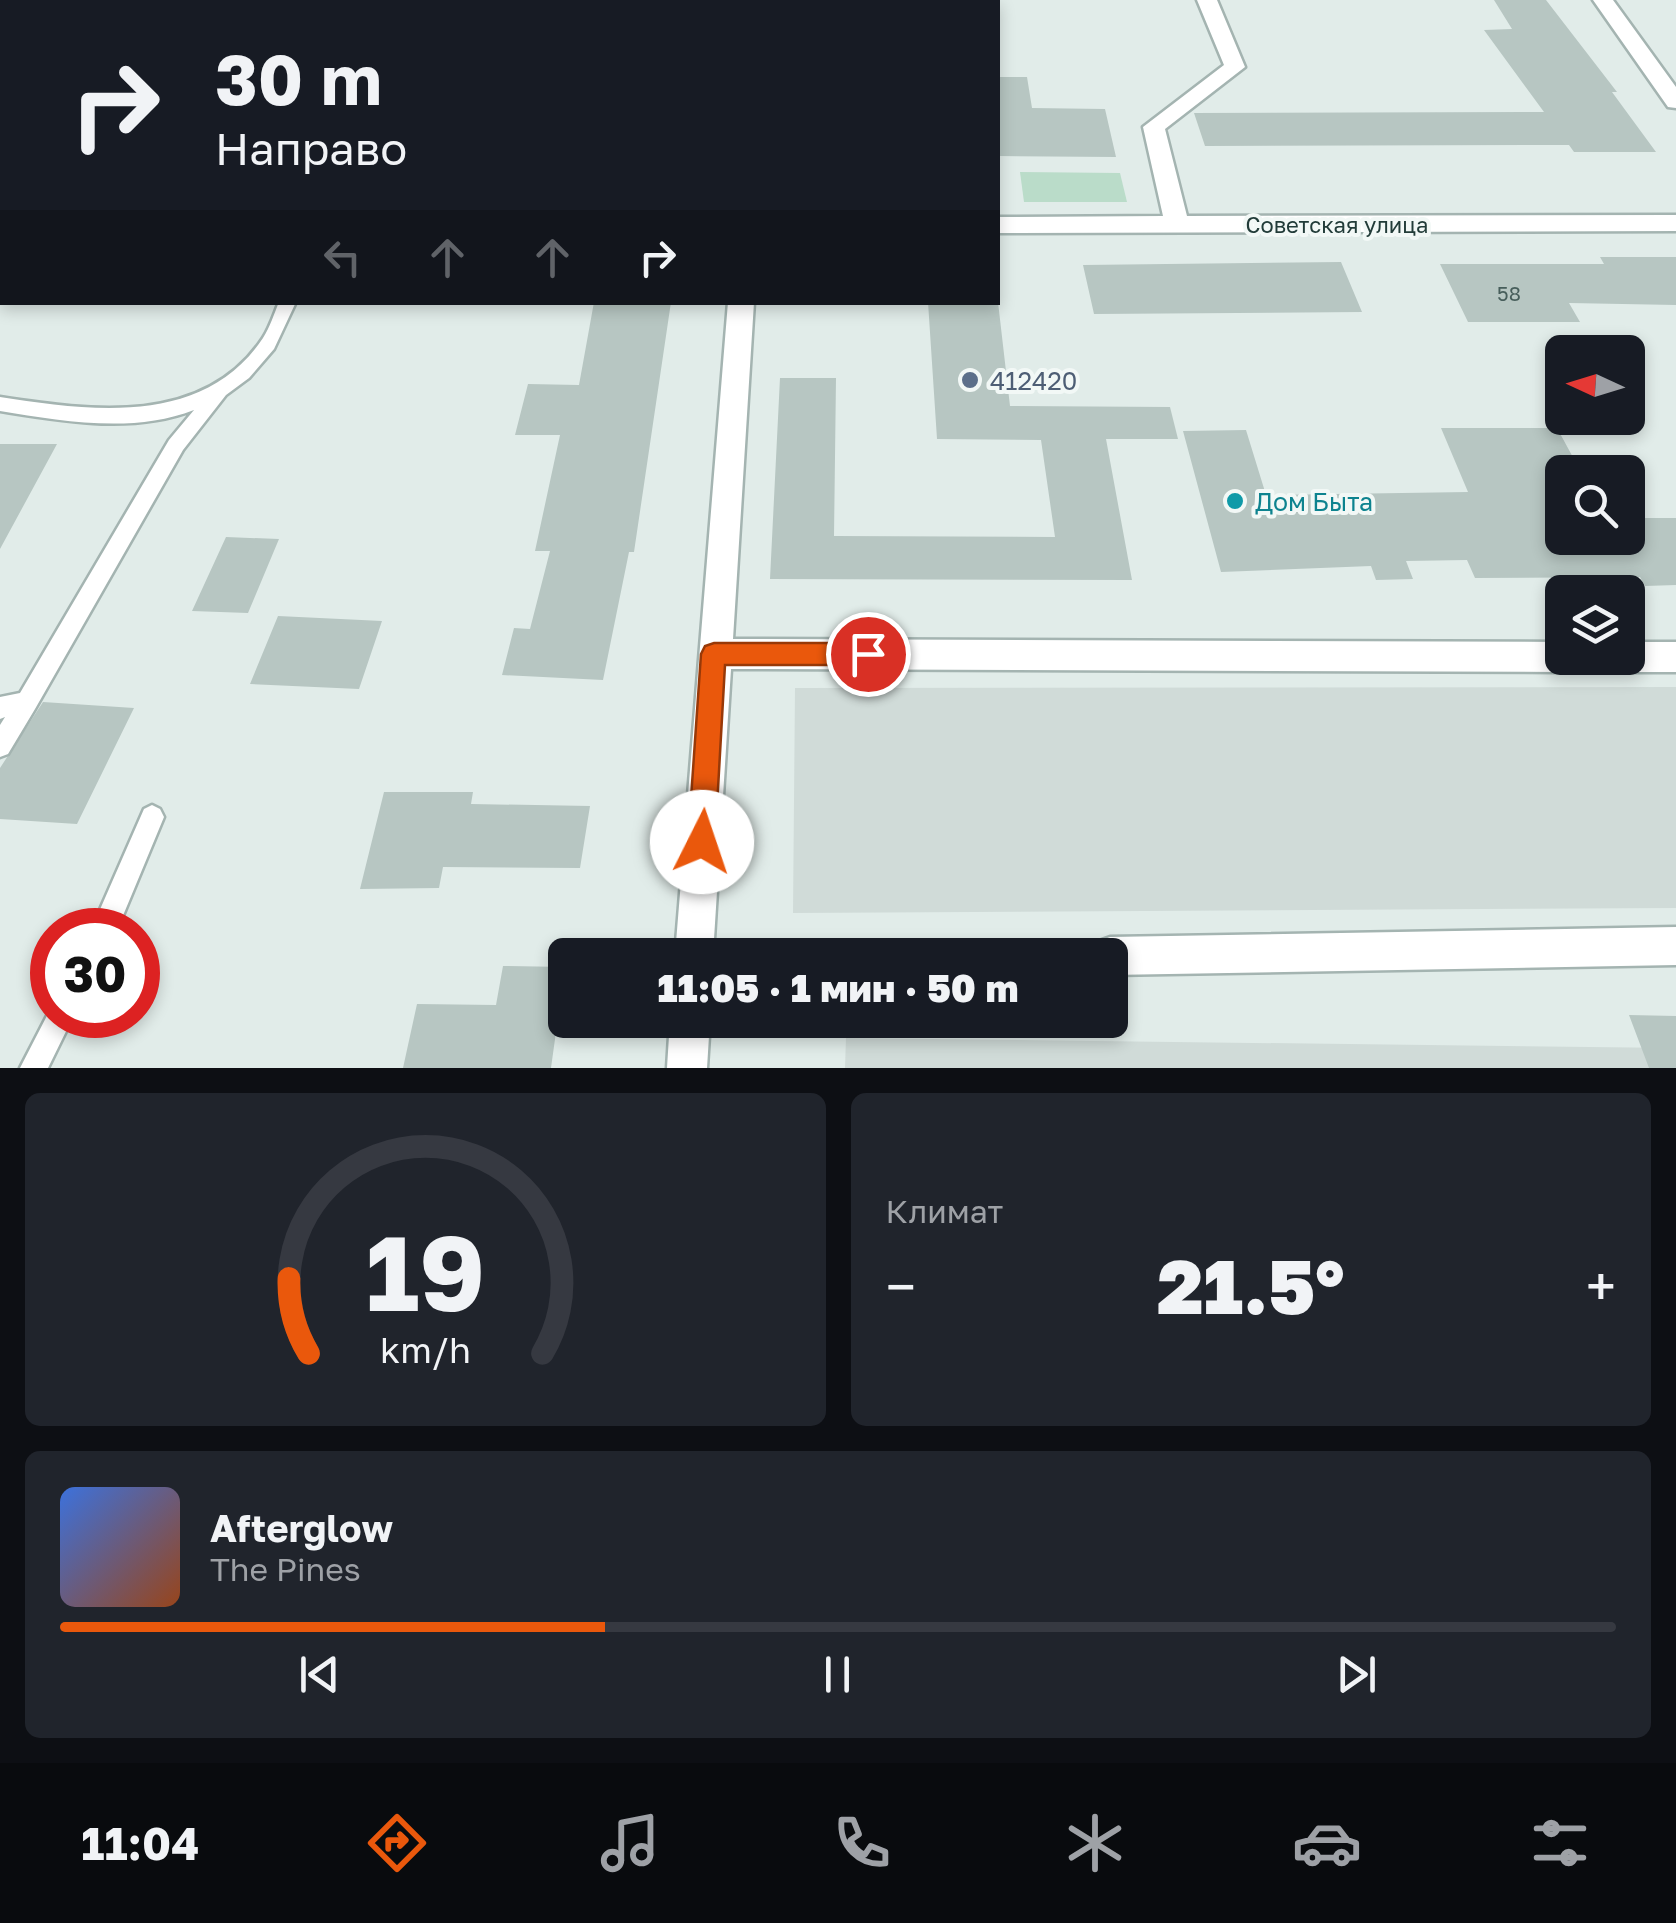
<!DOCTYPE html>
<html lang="ru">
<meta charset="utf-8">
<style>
:root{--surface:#171b24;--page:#20242c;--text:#f1f3f6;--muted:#9ea1a6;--line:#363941;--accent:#ea580c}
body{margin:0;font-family:"Golos Text",sans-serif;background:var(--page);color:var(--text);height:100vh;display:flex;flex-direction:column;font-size:38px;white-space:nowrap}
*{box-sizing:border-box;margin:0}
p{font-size:32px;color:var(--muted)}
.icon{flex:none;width:55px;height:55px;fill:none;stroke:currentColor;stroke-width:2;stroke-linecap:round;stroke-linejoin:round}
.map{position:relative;height:1068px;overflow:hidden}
.panel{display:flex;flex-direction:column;gap:25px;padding:25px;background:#0d0f14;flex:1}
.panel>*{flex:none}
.top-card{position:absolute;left:0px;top:0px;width:1000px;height:305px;box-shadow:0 5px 15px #0003;background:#171b24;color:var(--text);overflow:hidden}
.needle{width:65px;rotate:274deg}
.buttons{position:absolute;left:1545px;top:335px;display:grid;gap:20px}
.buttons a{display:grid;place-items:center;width:100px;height:100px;border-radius:15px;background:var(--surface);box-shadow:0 5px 15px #0003;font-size:50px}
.speed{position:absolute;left:30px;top:908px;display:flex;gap:20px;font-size:50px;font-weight:700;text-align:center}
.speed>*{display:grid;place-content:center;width:130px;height:130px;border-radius:50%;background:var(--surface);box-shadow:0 5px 15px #0003;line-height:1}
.speed .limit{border:15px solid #d22;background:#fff;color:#111}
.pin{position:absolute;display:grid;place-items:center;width:85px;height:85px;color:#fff;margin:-42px;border:5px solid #fff;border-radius:50%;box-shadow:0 2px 10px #0007}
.me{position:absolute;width:110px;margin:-55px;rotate:4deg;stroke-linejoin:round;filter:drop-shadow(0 0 8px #0008)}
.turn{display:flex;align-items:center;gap:35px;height:210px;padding:0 50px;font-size:45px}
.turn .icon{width:130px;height:130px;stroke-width:2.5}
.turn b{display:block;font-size:70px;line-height:85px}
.lanes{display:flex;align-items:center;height:95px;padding:0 50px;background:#0003;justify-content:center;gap:50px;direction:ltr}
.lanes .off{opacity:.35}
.big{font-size:75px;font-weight:800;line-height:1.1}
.panel .tile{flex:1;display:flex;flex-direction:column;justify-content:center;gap:15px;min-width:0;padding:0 35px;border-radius:15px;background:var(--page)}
.panel .dial{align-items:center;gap:0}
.dial svg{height:260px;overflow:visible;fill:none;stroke:var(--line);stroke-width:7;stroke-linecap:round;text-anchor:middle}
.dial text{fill:var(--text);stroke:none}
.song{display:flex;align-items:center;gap:30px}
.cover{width:120px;height:120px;border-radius:15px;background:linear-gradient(135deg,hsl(220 70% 55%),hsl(20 70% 35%))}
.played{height:10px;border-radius:5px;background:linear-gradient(90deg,var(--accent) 35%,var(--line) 35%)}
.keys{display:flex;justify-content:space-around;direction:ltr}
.heat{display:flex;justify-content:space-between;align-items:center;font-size:55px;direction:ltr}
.panel .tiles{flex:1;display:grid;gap:25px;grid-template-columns:1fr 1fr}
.tile:last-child{grid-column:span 2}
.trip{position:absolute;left:548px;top:938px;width:580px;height:100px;border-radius:15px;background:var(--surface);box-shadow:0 5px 15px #0003;font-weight:800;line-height:100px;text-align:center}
.menu{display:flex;height:160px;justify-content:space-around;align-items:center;background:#090b0e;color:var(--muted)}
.menu .icon{width:70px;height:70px}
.menu .current{color:var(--accent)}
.menu b{font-size:45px;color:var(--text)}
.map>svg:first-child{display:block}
</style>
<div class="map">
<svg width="1676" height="1068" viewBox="0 0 1676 1068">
<rect width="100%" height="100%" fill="#e1ece9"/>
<path fill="#d0dbd8" d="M 1676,687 L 1676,908 L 793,913 L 795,688 Z
M 846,1038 L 1676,1048 L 1676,1068 L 845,1068 Z"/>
<path fill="#badcc9" d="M 1020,172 L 1120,173 L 1127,202 L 1024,202 Z"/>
<path fill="#b7c6c2" d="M 1494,0 L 1546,0 L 1617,92 L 1612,92 L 1656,152 L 1574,152 L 1569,145 L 1205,146 L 1194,113 L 1544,112 L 1484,30 L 1512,29 Z
M 998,77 L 1027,77 L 1032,108 L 1105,109 L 1116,157 L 998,156 Z
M 1600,257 L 1676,257 L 1676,305 L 1569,303 L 1580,322 L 1468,322 L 1440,264 L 1604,264 Z
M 1341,262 L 1362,312 L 1094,314 L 1083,265 Z
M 594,302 L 671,302 L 634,552 L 629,552 L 603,680 L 502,675 L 514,628 L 530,629 L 550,551 L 535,551 L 560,435 L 515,435 L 528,384 L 579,385 Z
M 928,302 L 998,302 L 1010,406 L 1170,407 L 1178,439 L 1106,439 L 1132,580 L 770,579 L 780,378 L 836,378 L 834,536 L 1055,537 L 1041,440 L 937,439 Z
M 1441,428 L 1557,428 L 1581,472 L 1562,472 L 1562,538 L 1628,538 L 1628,518 L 1676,518 L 1676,585 L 1645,586 L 1640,577 L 1475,578 L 1467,560 L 1406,561 L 1413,579 L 1376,580 L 1371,566 L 1221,572 L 1183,431 L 1246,430 L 1266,495 L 1468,492 Z
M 0,444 L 57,444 L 0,549 Z
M 226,537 L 279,539 L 248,613 L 192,611 Z
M 278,616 L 382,621 L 359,689 L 250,684 Z
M 43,702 L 134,708 L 77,824 L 0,819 L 0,768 Z
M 384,792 L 473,792 L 471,804 L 590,806 L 580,868 L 443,867 L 439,888 L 360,889 Z
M 503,966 L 565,967 L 551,1068 L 403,1068 L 417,1004 L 496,1005 Z
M 1629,1015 L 1676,1016 L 1676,1068 L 1649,1068 Z"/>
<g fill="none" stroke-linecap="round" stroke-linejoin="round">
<defs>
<path id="service" d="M 631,0 L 643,0 L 643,2 L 631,2 Z
M 0,97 L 2,97 L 2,105 L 0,105 Z
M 279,302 L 296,302 L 274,349 L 249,378 L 226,395 L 183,450 L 35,709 L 8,754 L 0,757 L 0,725 L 5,717 L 0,719 L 0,697 L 20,693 L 169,440 L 194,410 C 133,434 62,421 0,411 L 0,397 C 91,411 204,427 263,338 C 270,327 274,314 279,302 Z
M 152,805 L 160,809 L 164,817 L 117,930 L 91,930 L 144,809 Z
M 52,1006 L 52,1015 L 74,1015 L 48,1068 L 20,1068 Z"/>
<path id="minor" d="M 752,0 L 772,0 L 772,2 L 753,2 Z
M 1197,0 L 1217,0 L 1245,67 L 1165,129 L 1187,216 L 1676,215 L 1676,231 L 998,233 L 998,217 L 1163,216 L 1143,127 L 1224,65 Z
M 1593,0 L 1613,0 L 1676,87 L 1676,108 L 1668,107 Z
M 0,208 L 2,208 L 2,224 L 0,224 Z
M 728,302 L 754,302 L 733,639 L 1562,642 L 1562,658 L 1578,658 L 1573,668 L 1562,672 L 731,669 L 713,955 L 675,955 Z
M 1628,642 L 1676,642 L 1676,672 L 1628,672 L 1617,668 L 1612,658 L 1628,658 Z
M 1676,927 L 1676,965 L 1110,975 L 1110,955 L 1091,955 L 1096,942 L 1110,937 Z
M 670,1020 L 710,1020 L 707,1068 L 667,1068 Z"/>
</defs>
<use href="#service" stroke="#a4b4b1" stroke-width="5"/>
<use href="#minor" stroke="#a4b4b1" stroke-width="5"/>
<use href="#service" fill="#fff" fill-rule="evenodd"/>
<use href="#minor" fill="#fff" fill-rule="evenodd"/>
</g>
<path fill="#ea580c" stroke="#983908" stroke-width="2.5" d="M 714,643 L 868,643 L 877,646 L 880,654 L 877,662 L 868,665 L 725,665 L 715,842 L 711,852 L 702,856 L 692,852 L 688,842 L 701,654 L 705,646 Z"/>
<circle fill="#5c6f8a" stroke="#f2f8f6" stroke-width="4" cx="970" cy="380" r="10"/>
<circle fill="#0f9aa8" stroke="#f2f8f6" stroke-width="4" cx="1235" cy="501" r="10"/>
<g text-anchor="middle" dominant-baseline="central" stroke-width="8" stroke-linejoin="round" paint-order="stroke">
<g font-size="20" fill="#475e5b">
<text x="1509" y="293">58</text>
</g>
<g font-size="22" fill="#223c39" stroke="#f2f8f6">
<text x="1337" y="224">Советская улица</text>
</g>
<g font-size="25" fill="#4e5e75" stroke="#f2f8f6" text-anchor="start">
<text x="990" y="380">412420</text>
</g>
<g font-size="25" fill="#0d838f" stroke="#f2f8f6" text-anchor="start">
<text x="1255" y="501">Дом Быта</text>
</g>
</g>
</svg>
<div class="buttons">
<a><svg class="needle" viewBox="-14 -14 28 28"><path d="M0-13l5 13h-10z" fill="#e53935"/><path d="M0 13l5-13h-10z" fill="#9ea1a6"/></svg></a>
<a><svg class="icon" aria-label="search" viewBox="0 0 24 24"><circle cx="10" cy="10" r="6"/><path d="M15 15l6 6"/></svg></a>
<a><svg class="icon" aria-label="layers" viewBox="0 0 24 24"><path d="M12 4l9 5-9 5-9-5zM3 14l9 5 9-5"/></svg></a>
</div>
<div class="speed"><div class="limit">30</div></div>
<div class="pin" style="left:868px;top:654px;background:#d93025"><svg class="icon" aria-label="arrive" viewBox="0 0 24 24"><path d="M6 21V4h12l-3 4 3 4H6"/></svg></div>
<svg class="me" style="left:702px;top:842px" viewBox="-20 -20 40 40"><circle r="19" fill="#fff"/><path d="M0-13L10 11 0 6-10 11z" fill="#ea580c"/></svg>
<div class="trip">11:05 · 1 мин · 50 m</div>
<div class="top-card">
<div class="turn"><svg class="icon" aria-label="right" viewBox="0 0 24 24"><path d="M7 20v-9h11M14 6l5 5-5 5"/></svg><div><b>30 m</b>Направо</div></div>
<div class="lanes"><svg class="icon off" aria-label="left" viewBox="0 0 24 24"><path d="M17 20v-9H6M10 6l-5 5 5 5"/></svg><svg class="icon off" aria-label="ahead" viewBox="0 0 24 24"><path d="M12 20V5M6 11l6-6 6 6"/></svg><svg class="icon off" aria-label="ahead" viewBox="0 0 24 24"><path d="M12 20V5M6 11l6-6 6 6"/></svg><svg class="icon" aria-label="right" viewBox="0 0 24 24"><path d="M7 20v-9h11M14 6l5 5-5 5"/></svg></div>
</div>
</div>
<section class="panel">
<div class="tiles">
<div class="tile dial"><svg viewBox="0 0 100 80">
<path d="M14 69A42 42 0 1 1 86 69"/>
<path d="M14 69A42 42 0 0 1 8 46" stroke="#ea580c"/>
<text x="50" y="56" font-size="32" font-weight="700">19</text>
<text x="50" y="72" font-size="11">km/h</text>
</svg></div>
<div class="tile"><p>Климат</p>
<div class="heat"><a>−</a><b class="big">21.5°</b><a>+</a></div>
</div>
<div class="tile">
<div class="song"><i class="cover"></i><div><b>Afterglow</b><p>The Pines</p></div></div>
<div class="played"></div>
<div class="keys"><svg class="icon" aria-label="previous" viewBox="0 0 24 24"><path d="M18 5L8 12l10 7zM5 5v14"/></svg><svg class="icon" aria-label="pause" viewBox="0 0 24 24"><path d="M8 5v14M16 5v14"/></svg><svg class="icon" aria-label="next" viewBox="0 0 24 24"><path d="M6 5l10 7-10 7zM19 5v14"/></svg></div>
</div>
</div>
</section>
<nav class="menu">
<b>11:04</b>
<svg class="icon current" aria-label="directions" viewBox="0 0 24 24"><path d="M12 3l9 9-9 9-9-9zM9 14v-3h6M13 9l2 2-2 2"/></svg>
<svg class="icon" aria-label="music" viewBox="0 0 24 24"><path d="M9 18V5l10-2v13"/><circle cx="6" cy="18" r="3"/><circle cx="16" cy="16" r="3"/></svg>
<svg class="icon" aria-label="phone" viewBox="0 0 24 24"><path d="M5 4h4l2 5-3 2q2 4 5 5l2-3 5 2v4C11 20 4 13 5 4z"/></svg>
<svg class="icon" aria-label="climate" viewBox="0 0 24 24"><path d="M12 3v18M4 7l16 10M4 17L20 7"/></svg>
<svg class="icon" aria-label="car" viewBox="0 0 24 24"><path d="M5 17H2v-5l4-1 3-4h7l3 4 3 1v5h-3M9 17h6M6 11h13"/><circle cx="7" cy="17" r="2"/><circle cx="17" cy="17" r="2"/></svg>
<svg class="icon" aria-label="filters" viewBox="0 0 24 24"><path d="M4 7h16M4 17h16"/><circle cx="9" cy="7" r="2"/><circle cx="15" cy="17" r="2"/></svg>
</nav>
